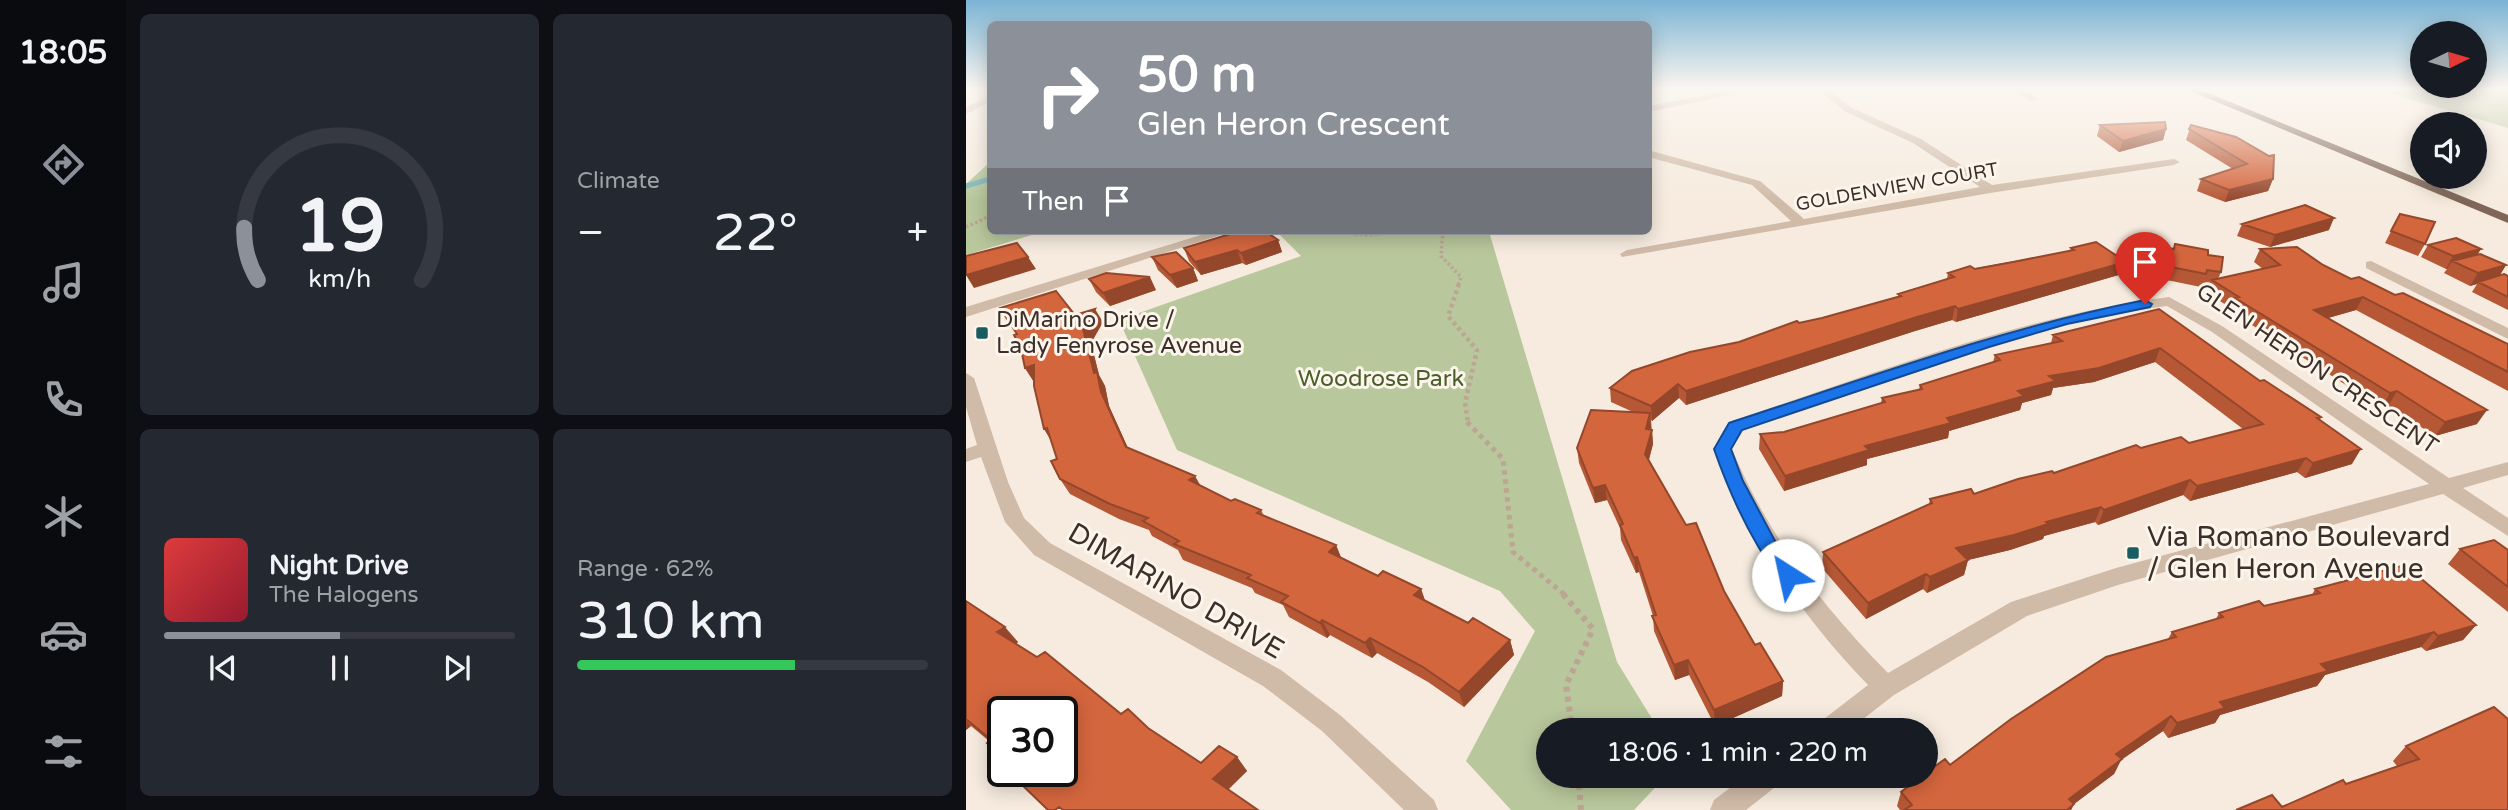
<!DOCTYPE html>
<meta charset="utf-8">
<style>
:root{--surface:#171b24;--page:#242831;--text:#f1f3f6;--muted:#9ea1a6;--line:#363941;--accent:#8c9099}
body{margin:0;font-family:"Varela Round",sans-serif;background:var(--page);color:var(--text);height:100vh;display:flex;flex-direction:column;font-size:26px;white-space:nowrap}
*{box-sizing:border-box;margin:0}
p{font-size:23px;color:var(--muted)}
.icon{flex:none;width:38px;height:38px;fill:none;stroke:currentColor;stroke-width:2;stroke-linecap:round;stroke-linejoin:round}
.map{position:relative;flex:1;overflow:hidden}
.drawer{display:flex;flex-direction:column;gap:14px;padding:14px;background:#0d0f14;width:840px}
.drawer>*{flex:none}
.guide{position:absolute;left:21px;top:21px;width:665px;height:214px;border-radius:10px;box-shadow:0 4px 18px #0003;background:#8c9099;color:#fff;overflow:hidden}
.needle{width:46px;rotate:85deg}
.tools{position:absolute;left:1444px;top:21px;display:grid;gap:14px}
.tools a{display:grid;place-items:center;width:77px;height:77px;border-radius:50%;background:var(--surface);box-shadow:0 4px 18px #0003;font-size:35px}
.speed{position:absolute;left:21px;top:696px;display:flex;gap:14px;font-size:35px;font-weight:700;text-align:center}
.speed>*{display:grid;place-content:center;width:91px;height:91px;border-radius:50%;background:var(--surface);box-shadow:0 4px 18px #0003;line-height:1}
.speed .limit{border:4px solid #111;border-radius:10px;background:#fff;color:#111}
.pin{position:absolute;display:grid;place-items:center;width:60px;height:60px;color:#fff;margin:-72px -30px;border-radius:50% 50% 50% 0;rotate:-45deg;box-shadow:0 0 7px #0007}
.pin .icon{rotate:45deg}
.me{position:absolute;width:77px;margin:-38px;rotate:325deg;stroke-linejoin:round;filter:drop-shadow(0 0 5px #0008)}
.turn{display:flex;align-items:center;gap:24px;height:147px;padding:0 35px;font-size:32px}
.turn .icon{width:91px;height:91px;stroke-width:2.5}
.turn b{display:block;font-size:49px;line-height:60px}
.then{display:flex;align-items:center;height:66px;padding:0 35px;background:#0003;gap:14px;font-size:26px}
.big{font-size:52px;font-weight:600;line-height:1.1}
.drawer .tile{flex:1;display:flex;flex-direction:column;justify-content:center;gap:10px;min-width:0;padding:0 24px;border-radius:10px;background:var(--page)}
.drawer .dial{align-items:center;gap:0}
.dial svg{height:182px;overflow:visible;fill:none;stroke:var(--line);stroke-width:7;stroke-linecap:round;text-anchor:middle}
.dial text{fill:var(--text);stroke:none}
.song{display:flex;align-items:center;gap:21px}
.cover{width:84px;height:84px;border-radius:10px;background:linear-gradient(135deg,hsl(0 70% 55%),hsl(350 70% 35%))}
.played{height:7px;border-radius:4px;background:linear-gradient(90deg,var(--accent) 50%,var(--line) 50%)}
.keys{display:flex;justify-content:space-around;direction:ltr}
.heat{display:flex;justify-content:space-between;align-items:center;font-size:38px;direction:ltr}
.charge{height:10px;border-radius:5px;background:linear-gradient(90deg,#34c759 62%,var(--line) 0)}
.drawer .tiles{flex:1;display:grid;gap:14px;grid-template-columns:repeat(2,1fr)}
.trip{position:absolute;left:570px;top:718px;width:402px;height:70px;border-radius:35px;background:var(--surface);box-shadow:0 4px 18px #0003;font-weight:600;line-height:70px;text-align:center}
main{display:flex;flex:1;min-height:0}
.tab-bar{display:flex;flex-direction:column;width:126px;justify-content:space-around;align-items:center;background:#090b0e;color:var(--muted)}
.tab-bar .icon{width:49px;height:49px}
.tab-bar .selected{color:var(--accent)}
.tab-bar b{font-size:32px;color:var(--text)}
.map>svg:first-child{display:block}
</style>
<main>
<nav class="tab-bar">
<b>18:05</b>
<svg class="icon selected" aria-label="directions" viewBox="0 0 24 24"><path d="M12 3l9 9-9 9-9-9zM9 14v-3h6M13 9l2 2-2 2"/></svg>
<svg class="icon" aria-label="music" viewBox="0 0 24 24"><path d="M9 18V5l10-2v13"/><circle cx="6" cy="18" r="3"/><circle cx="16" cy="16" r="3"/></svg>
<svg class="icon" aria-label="phone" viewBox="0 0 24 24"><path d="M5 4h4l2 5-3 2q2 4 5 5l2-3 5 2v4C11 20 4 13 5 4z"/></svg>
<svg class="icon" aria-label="climate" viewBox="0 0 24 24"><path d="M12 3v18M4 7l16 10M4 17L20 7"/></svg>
<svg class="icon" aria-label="car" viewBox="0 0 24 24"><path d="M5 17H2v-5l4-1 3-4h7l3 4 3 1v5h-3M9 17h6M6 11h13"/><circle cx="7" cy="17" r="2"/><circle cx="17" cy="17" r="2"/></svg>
<svg class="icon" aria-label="filters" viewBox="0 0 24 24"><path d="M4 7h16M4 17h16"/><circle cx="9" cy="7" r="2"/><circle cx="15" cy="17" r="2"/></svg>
</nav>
<section class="drawer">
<div class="tiles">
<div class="tile dial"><svg viewBox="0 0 100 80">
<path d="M14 69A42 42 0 1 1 86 69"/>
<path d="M14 69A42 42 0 0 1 8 46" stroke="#8c9099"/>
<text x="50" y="56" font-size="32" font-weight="700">19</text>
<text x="50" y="72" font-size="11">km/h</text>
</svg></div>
<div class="tile"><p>Climate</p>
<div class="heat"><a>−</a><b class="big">22°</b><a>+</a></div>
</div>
<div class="tile">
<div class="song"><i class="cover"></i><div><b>Night Drive</b><p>The Halogens</p></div></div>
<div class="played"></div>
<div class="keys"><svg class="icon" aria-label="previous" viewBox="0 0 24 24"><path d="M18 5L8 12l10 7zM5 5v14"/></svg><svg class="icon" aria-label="pause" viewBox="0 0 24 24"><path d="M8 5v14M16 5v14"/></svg><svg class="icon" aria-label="next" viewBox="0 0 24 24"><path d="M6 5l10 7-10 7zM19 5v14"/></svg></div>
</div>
<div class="tile"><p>Range · 62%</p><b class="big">310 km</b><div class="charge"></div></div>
</div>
</section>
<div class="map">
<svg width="1542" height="810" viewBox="0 0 1542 810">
<rect width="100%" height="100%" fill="#f6ebde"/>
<path fill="#b8c79c" d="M 1407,88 L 1542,88 L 1542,128 Z
M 24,162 L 24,231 L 79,231 L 0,255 L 0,184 Z
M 310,231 L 531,231 L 524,235 L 651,662 L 693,730 L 583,730 L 583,775 L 701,775 L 668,810 L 545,810 L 500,761 L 569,631 L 534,591 L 211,450 L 153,320 L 335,256 Z"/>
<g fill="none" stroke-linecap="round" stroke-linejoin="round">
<path stroke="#79b3b7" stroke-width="5" d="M 0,186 L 24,179"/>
<path stroke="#bca592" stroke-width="3.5" stroke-dasharray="2.5 2.5" stroke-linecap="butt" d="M 0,227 L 24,216
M 369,231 L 399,235 L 440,231
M 477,231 L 475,256 L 495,277 L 492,286"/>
<path stroke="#bca592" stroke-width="4.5" stroke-dasharray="3.5 3.5" stroke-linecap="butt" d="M 493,284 L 482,316 L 511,350 L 499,403 L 502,423"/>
<path stroke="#bca592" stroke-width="5" stroke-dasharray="4.5 4.5" stroke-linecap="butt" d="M 501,422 L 537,459 L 547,552 L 599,595"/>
<path stroke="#bca592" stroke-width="6" stroke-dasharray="5 5" stroke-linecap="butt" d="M 597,594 L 627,629 L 600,685 L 606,730
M 612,775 L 615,810"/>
<path fill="#d0bba8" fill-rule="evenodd" d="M 778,88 L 798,88 L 682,112 L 682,106 Z
M 850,88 L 860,88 L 886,108 L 955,139 L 1026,185 L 1208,159 L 1214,162 L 1208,165 L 1024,193 L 656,257 L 654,254 L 661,250 L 825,221 L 786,185 L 682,157 L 682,150 L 794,181 L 838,219 L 1014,187 L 947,143 L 880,112 Z
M 1045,88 L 1056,88 L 1073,99 L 1065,101 Z
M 24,96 L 24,102 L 0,114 L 0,107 Z
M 248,231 L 267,231 L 0,317 L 0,307 Z
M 1405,261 L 1542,328 L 1542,339 L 1400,268 L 1400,262 Z
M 1203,297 L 1256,326 L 1483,478 L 1542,462 L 1542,475 L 1497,488 L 1542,518 L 1542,536 L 1477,494 L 1152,585 L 1061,616 L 928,695 L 883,730 L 850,730 L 854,722 L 902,685 C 835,616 783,539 748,449 L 763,422 C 902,376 1058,315 1203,297 ZM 1201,306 L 1246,332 L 1463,484 L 1150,568 L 1045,602 L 922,673 C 856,606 802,536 766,449 L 776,430 C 910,385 1061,323 1201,306 Z
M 0,373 L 8,378 L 42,482 L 58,518 L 84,543 L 315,670 L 374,715 L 468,800 L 472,810 L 438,810 L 356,731 L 297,686 L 68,555 L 39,522 L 15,457 L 0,462 L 0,449 L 11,445 L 0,407 Z
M 781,775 L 817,775 L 813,784 L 780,810 L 744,810 L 748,800 Z"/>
<path fill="#806658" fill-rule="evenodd" d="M 1217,88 L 1230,88 L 1542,215 L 1542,223 Z"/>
</g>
<path fill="#b65835" d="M 1134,125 L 1200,129 L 1197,140 L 1153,152 L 1131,136 Z
M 1225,125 L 1307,179 L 1302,191 L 1259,202 L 1231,191 L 1235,179 L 1267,169 L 1220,140 Z
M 1434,214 L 1459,244 L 1452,256 L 1419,243 Z
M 1276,224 L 1363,230 L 1304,247 L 1271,236 Z
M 312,240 L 316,252 L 280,265 L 276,263 L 235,275 L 223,261 L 218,248 Z
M 1171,243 L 1207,249 L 1209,244 L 1242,255 L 1255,272 L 1252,279 L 1297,269 L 1288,262 L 1294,249 L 1357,265 L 1385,279 L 1429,295 L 1542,344 L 1542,391 L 1390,310 L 1362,318 L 1511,424 L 1469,436 L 1422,406 L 1416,408 L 1264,311 L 1265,308 L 1241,293 L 1245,284 L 1237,283 L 1235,287 L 1166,273 L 1167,256 Z
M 1462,245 L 1512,254 L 1540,265 L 1534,275 L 1542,276 L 1542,310 L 1506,292 L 1511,284 L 1504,286 L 1478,273 L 1481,269 L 1480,269 L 1455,257 Z
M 1105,248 L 1160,262 L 1156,274 L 990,322 L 986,320 L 949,331 L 720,405 L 713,398 L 686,421 L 685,420 L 687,444 L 683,460 L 789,645 L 817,681 L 816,696 L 749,726 L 723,675 L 709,680 L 688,631 L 687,616 L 673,572 L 670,573 L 655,540 L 654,528 L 641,500 L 629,503 L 613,463 L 611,448 L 667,412 L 645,402 L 644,388 L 773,342 L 833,323 L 856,318 L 932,297 L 932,294 L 981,279 L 982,273 L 1104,251 Z
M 186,257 L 227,268 L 232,281 L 211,288 L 192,270 Z
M 123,279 L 190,290 L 144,306 L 130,292 Z
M 34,308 L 109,315 L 137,322 L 125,343 L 133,375 L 139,386 L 143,406 L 162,448 L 265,501 L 295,510 L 298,516 L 370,545 L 375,557 L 412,576 L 455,589 L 459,600 L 502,623 L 544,640 L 548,655 L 498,707 L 462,682 L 411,653 L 406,658 L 364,635 L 361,638 L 323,617 L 317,605 L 289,593 L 286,588 L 217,560 L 212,550 L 186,536 L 183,530 L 153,519 L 104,494 L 94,479 L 91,459 L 68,382 L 59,368 L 55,349 L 51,334 Z
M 1193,309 L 1294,381 L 1355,417 L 1354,420 L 1386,464 L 1339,478 L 1331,472 L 1224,501 L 1217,495 L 1132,525 L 1129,522 L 1078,536 L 1077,539 L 1044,550 L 1002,560 L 998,575 L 961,593 L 957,589 L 900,619 L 856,568 L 857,552 L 963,505 L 964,499 L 1008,494 L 1088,473 L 1175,448 L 1223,443 L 1277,429 L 1189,362 L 1128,382 L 1087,388 L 1085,395 L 1056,403 L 1054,410 L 983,431 L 982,438 L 901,459 L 901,465 L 818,491 L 793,449 L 794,434 L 818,432 L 915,403 L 916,398 L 953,390 L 954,385 L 1027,362 L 1029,355 L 1085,343 L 1087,335 Z
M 1494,549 L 1542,550 L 1542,612 L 1482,564 Z
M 1349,589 L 1510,625 L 1497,640 L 1460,651 L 1455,647 L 1359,675 L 1351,686 L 1254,715 L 1249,723 L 1202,738 L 1197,731 L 1155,760 L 1148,774 L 1108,804 L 1105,810 L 934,810 L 931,806 L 935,792 L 984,765 L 1202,639 L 1206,632 L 1250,619 L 1253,613 L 1298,606 L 1346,595 Z
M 0,601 L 52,642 L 50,644 L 155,714 L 182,728 L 235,763 L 271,757 L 281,771 L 262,790 L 56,779 L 37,759 L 23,741 L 5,726 L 0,730 Z
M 1440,746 L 1542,810 L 1316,807 L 1431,766 L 1427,761 Z"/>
<path fill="#94472b" d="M 1200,129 L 1197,140 L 1153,152 L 1157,141 Z
M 1307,179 L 1302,191 L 1259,202 L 1263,190 Z
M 1368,218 L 1363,230 L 1304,247 L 1309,235 Z
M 312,240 L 316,252 L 280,265 L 275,253 Z
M 1515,249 L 1507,262 L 1486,261 L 1481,269 L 1480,269 L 1487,256 Z
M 271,250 L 276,263 L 235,275 L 229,262 Z
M 62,257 L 70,269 L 8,288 L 0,275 Z
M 1160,262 L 1156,274 L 990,322 L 992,309 Z
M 1540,265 L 1532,278 L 1512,282 L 1511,284 L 1504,286 L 1512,273 Z
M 227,268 L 232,281 L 211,288 L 204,275 Z
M 184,277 L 190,290 L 144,306 L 137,293 Z
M 1397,297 L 1390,310 L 1341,324 L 1348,310 Z
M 989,306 L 986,320 L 949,331 L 720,405 L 720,391 L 951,317 Z
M 129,309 L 137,322 L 125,343 L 133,375 L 139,386 L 143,406 L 168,462 L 160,447 L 128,373 L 117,329 Z
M 1194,348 L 1189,362 L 1128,382 L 1087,388 L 1085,395 L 1056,403 L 1054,410 L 983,431 L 982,438 L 901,459 L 901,465 L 818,491 L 819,476 L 899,446 L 981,418 L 1052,391 L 1083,376 Z
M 68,365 L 68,382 L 59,368 Z
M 712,384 L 713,398 L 686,421 L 685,406 Z
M 1431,391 L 1422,406 L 1416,408 L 1424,393 Z
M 1521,410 L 1511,424 L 1469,436 L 1479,422 Z
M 684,413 L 685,428 L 681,444 L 680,429 Z
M 81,428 L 87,444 L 78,429 Z
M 686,430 L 687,444 L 680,469 L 679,454 Z
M 1395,449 L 1386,464 L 1339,478 L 1347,463 Z
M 1340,458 L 1331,472 L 1224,501 L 1231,486 Z
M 229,476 L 237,490 L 223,480 Z
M 1224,480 L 1217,495 L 1132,525 L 1138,510 Z
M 639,485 L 641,500 L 629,503 L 627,488 Z
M 1135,507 L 1129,522 L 1078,536 L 1077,539 L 1044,550 L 1002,560 L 998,575 L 961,593 L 964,577 L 990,548 L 1080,522 Z
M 370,545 L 376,561 L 363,552 Z
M 671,557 L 673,572 L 670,573 L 668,558 Z
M 960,574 L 957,589 L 900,619 L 902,603 Z
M 455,589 L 460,604 L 448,595 Z
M 356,620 L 364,635 L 361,638 L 354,623 Z
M 1510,625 L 1497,640 L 1460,651 L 1472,636 Z
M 39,627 L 52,642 L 44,647 L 31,632 Z
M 1468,632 L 1455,647 L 1359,675 L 1351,686 L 1254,715 L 1249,723 L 1202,738 L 1211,723 L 1254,702 L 1355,664 Z
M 404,638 L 411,653 L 406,658 L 399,643 Z
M 544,640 L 548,655 L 498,707 L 493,692 Z
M 722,660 L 723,675 L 709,680 L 708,665 Z
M 817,681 L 816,696 L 749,726 L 748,710 Z
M 1205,716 L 1197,731 L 1155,760 L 1148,774 L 1108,804 L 1105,810 L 1101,810 L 1103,799 L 1150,754 Z
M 0,721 L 5,726 L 0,730 Z
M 271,757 L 281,771 L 257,794 L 247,779 Z"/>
<path fill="#d4663e" stroke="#94472b" stroke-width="2" d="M 1199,122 L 1200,129 L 1157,141 L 1134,125 Z
M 1225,125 L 1270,137 L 1303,156 L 1308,155 L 1307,179 L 1263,190 L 1235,179 L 1281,164 L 1223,129 Z
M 1339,205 L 1368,218 L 1309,235 L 1276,224 Z
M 1434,214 L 1469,222 L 1459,244 L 1425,231 Z
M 274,231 L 299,231 L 312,240 L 275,253 L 271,250 L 229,262 L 218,248 Z
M 1490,238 L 1515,249 L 1487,256 L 1462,245 Z
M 1130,242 L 1160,262 L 992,309 L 989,306 L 951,317 L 720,391 L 712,384 L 685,406 L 644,388 L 666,371 L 724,352 L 773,342 L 831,321 L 833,323 L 856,318 L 935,296 L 932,294 L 988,277 L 982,273 L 1004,266 L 1009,269 L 1047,262 L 1108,250 L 1105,248 Z
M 51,243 L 62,257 L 0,275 L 0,256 Z
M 1171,243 L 1208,249 L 1209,244 L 1242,250 L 1242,255 L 1257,257 L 1255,272 L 1241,270 L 1240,274 L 1170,260 Z
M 1331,247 L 1357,265 L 1385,279 L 1393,277 L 1429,295 L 1437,293 L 1542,344 L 1542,372 L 1397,297 L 1348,310 L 1521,410 L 1479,422 L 1431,391 L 1424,393 L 1269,298 L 1273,297 L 1246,280 L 1314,265 L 1294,249 Z
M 210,252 L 227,268 L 204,275 L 186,257 Z
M 1514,254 L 1540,265 L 1512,273 L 1486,261 Z
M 140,273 L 184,277 L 137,293 L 123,279 Z
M 1538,274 L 1542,276 L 1542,297 L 1512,282 Z
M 90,291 L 109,315 L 129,309 L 117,329 L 128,373 L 131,372 L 135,392 L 160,447 L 229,476 L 223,480 L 265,501 L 269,499 L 295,510 L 291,513 L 370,545 L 363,552 L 412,576 L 417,571 L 455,589 L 448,595 L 502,623 L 507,618 L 544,640 L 493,692 L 457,667 L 404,638 L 399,643 L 356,620 L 354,623 L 315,602 L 322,596 L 281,578 L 285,575 L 208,544 L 213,541 L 177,521 L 182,518 L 144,504 L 94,479 L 85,461 L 91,459 L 81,428 L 78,429 L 68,386 L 68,365 L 59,368 L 55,349 L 48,335 L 51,334 L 34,308 Z
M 1193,309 L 1294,381 L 1298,380 L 1355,417 L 1351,418 L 1395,449 L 1347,463 L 1340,458 L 1231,486 L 1224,480 L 1138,510 L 1135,507 L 1080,522 L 1082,524 L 1048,535 L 990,548 L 1002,560 L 964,577 L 960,574 L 902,603 L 857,552 L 966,503 L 964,499 L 1005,489 L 1008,494 L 1052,479 L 1086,471 L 1088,473 L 1170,445 L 1175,448 L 1215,437 L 1223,443 L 1297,424 L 1194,348 L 1133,368 L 1083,376 L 1090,381 L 1052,391 L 1058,396 L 981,418 L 985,423 L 899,446 L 903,450 L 819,476 L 794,434 L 818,432 L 919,402 L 916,398 L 956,389 L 954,385 L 1034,360 L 1029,355 L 1096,341 L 1087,335 Z
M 625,410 L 684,413 L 680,429 L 686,430 L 679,454 L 720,525 L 730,523 L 758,591 L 789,645 L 794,643 L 817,681 L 748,710 L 722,660 L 708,665 L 686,616 L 690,615 L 671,557 L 668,558 L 654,525 L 657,524 L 639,485 L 627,488 L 611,448 Z
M 1528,540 L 1542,550 L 1542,587 L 1494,549 Z
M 1439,565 L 1510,625 L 1472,636 L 1468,632 L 1355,664 L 1362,671 L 1254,702 L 1259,708 L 1211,723 L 1205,716 L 1150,754 L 1156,759 L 1103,799 L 1108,804 L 1101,810 L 938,810 L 946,805 L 935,792 L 957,775 L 961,775 L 961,772 L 979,759 L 984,765 L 1045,719 L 1140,657 L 1210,637 L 1206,632 L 1257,617 L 1253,613 L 1293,601 L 1298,606 L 1354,593 L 1349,589 Z
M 0,601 L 39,627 L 31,632 L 71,657 L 79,652 L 155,714 L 162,709 L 182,728 L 235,763 L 253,746 L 271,757 L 247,779 L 292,810 L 97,810 L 93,807 L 89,810 L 82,810 L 52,781 L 56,779 L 49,772 L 96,772 L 96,712 L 37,712 L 37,759 L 21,743 L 25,740 L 0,719 Z
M 1528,707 L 1542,719 L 1542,810 L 1270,810 L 1306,795 L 1316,807 L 1377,780 L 1380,784 L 1453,759 L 1440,746 Z"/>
<linearGradient id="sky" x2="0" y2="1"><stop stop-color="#7bb4d4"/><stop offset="0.44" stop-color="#fbf6f0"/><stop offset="1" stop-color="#fbf6f0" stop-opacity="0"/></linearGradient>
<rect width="1542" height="202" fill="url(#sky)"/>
<path fill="#1a73e8" stroke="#114b97" stroke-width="2" d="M 1179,300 L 1186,304 L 1184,307 L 1101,324 L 1023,347 L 776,430 L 765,449 L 777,481 L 815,552 L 833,575 L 830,581 L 815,581 C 786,542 764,495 748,449 L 763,423 C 901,378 1037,328 1179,300 Z"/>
<g fill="#195d63" stroke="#fcf5ec" stroke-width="2.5">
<rect x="9" y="326" width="14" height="14" rx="3.5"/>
<rect x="1160" y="546" width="14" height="14" rx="3.5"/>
</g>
<g text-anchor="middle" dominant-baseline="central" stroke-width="6" stroke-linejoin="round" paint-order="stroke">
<g font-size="19" fill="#3c2f29" stroke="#fcf5ec">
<text transform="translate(931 187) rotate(-10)">GOLDENVIEW COURT</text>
</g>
<g font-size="23" fill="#3c2f29" stroke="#fcf5ec" text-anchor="start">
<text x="30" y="320">DiMarino Drive /<tspan x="30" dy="26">Lady Fenyrose Avenue</tspan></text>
</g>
<g font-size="23" fill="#3c2f29" stroke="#fcf5ec">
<text transform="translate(1351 369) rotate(34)">GLEN HERON CRESCENT</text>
</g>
<g font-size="23" fill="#495e29" stroke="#fcf5ec">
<text x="415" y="379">Woodrose Park</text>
</g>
<g font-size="28" fill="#3c2f29" stroke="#fcf5ec" text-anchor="start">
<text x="1181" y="537">Via Romano Boulevard<tspan x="1181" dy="32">/ Glen Heron Avenue</tspan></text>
</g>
<g font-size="28" fill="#3c2f29" stroke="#fcf5ec">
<text transform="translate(210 591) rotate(30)">DIMARINO DRIVE</text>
</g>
</g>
</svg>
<div class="tools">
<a><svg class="needle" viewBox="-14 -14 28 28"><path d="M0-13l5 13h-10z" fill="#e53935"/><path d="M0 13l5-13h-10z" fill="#9ea1a6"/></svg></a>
<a><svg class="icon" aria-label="sound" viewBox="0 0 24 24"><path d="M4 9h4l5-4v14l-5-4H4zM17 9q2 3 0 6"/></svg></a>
</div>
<div class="speed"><div class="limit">30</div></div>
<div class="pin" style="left:1179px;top:304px;background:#d93025"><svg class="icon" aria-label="arrive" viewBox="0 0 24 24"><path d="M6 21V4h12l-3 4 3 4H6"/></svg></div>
<svg class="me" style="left:822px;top:575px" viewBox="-20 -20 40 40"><circle r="19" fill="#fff"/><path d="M0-13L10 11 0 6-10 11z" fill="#1a73e8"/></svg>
<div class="trip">18:06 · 1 min · 220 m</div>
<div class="guide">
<div class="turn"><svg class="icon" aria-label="right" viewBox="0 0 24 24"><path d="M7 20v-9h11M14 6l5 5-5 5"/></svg><div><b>50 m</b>Glen Heron Crescent</div></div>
<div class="then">Then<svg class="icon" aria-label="arrive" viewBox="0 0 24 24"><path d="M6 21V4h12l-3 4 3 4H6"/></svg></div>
</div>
</div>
</main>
